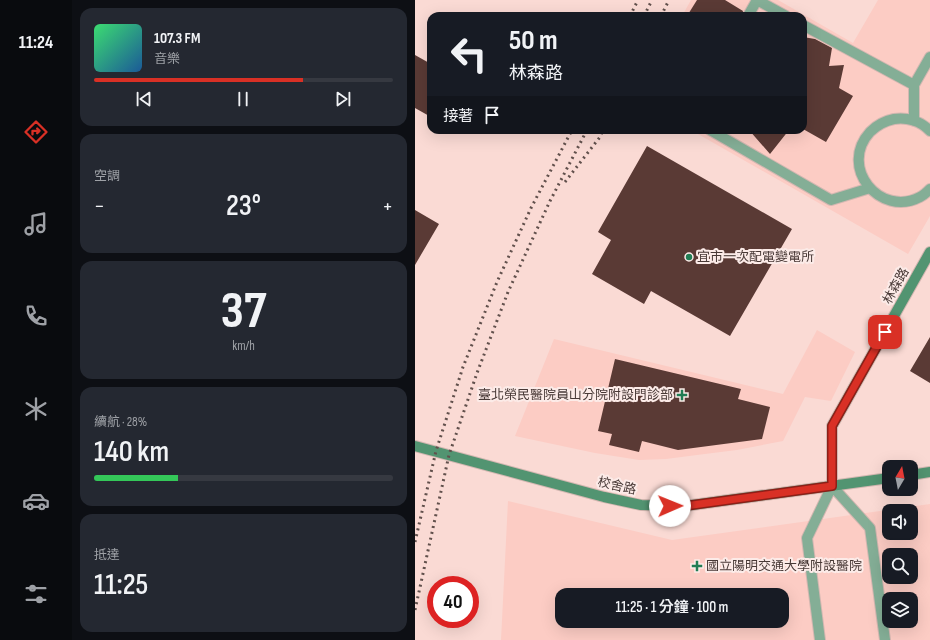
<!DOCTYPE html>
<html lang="zh-TW">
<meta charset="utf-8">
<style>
:root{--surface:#171b24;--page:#242831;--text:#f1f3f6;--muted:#9ea1a6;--line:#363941;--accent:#d93025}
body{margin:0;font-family:"Sofia Sans Condensed","Noto Sans TC",sans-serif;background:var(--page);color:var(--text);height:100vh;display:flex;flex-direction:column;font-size:15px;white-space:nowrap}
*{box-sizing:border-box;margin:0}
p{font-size:13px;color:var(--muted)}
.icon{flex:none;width:22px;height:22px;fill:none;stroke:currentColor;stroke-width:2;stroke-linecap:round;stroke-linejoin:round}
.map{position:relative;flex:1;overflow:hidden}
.drawer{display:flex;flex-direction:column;gap:8px;padding:8px;background:#0d0f14;width:343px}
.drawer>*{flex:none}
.hud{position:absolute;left:12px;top:12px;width:380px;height:122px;border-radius:12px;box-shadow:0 4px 16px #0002;background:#171b24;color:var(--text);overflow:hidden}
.needle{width:26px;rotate:10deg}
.fabs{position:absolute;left:467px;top:460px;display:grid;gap:8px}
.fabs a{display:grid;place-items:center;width:36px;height:36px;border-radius:8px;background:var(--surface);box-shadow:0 4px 16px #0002;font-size:20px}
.speed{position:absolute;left:12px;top:576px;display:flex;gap:8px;font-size:20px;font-weight:700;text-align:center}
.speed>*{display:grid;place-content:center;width:52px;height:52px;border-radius:50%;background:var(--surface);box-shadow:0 4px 16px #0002;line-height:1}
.speed .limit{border:6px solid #d22;background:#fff;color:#111}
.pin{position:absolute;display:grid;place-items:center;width:34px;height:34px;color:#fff;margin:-17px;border-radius:8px;box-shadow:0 2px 6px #0006}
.me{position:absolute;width:44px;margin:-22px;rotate:89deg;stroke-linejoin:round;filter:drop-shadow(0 0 3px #0008)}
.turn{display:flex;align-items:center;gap:14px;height:84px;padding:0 16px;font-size:18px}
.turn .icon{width:52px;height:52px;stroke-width:2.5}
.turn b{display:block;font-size:28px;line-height:34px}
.then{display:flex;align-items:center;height:38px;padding:0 16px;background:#0003;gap:8px;font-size:15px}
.big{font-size:30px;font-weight:600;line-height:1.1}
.drawer .card{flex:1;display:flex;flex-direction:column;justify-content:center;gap:6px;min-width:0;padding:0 14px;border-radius:12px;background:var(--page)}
.drawer .dial{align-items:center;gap:0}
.dial b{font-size:52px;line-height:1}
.song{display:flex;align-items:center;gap:12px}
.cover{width:48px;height:48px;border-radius:6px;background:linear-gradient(135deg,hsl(140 70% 55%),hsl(210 70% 35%))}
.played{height:4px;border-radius:2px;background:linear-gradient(90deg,var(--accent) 70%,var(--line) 70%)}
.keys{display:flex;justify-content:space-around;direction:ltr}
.heat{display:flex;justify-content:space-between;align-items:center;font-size:22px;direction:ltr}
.charge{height:6px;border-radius:3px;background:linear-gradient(90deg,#34c759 28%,var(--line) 0)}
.trip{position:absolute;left:140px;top:588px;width:234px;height:40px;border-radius:12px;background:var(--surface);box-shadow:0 4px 16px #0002;font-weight:600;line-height:40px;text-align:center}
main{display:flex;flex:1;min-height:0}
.menu{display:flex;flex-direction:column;width:72px;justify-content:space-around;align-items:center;background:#090b0e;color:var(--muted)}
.menu .icon{width:28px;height:28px}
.menu .current{color:var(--accent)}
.menu b{font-size:18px;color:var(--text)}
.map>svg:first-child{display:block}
</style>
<main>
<nav class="menu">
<b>11:24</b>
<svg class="icon current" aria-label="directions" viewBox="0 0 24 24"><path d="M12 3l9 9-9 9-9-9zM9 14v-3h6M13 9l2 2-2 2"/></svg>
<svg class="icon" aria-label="music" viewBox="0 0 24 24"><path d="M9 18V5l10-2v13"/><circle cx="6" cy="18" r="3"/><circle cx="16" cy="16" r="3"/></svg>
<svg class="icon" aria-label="phone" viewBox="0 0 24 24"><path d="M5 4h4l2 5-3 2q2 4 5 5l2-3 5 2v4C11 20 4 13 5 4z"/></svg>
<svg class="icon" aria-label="climate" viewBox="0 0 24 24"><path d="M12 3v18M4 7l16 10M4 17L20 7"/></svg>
<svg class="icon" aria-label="car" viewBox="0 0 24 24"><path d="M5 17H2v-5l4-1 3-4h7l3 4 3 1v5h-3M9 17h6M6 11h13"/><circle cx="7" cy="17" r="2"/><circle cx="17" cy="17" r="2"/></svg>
<svg class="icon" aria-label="filters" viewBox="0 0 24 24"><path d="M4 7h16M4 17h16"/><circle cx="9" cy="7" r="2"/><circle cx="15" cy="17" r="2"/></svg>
</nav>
<section class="drawer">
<div class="card">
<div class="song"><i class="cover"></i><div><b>107.3 FM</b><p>音樂</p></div></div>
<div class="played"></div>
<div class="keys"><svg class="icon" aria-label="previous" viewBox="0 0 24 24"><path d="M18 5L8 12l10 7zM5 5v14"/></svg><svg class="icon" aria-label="pause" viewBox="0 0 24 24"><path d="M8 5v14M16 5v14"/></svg><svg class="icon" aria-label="next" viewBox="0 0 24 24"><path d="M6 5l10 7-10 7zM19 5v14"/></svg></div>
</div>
<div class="card"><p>空調</p>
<div class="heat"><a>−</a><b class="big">23°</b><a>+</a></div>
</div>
<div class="card dial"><b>37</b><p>km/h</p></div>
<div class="card"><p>續航 · 28%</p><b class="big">140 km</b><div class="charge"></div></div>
<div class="card"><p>抵達</p><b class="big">11:25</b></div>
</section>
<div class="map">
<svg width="515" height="640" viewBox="0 0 515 640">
<rect width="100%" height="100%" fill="#fadad4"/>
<path fill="#fcccc4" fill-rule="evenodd" d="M 276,0 L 363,0 L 438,43 L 463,0 L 515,0 L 515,216 L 493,254 L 276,130 L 388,130 L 388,16 L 267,16 Z
M 402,330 L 440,352 L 416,401 L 390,397 L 368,441 L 322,450 L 282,455 L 251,459 L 224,460 L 180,453 L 100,436 L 139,339 L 368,394 Z
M 93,501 L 257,540 L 515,504 L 515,640 L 86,640 ZM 474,511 L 496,511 L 496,533 L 474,533 ZM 474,555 L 496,555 L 496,577 L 474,577 ZM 147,595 L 367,595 L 367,621 L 147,621 ZM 474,599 L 496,599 L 496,621 L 474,621 Z"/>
<path fill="#5a3a35" d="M 282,0 L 310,0 L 328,11 L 327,16 L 272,16 Z
M 388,37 L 400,39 L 417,48 L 414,66 L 429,65 L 424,88 L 438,96 L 411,142 L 388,129 Z
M 0,55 L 16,64 L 16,117 L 0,108 Z
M 334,130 L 374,130 L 355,154 Z
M 232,146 L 377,229 L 315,336 L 236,291 L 229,304 L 177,274 L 196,240 L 183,232 Z
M 0,210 L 24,224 L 0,265 Z
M 515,337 L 515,383 L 495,371 Z
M 200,359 L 326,389 L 323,399 L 355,407 L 347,439 L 263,450 L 227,441 L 224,452 L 194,445 L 197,434 L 183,431 Z"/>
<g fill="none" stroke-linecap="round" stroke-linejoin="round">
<defs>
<path id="lane" d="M 333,16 L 342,0 L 371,16
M 388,25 L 499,85 L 499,121
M 499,85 L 515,57
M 295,130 L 416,200 L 455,188
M 515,131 C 506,121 492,117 479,119 C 469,121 462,125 455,132 C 423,167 465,218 505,197 C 509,195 512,192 515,189
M 405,640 L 392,538 L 417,486 L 455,528 L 470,640"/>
<path id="secondary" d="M 0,446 L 189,497 L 226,505 L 270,506 L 474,478
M 496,475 L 515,472
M 417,486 L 417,426 L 515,252"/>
</defs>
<use href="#lane" stroke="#d3b7b1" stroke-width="12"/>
<use href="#secondary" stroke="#d3b7b1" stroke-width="12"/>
<use href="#lane" stroke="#84ae96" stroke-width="10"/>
<use href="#secondary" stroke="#529471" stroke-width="10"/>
<path stroke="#61504c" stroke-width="3" stroke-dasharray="2 4" stroke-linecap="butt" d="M 215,16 L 223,0
M 229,16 L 237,0
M 246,16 L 254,0
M 150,182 L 185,137 L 188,130
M 0,542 L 21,451 L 48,367 L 82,282 L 116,208 L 157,130
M 0,610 L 34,455 L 62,373 L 93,292 L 135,201 L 172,130"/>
</g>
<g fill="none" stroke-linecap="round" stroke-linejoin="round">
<defs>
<path id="route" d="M 255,506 L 270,506 L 417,486 L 417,426 L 470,332"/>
</defs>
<use href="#route" stroke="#8d1f18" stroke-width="10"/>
<use href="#route" stroke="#d93025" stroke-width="7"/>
</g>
<g fill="#217d54" stroke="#fcebe8" stroke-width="1.5">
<circle cx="274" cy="257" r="4"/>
<path d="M265 389h4v4h4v4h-4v4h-4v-4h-4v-4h4z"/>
<path d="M280 560h4v4h4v4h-4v4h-4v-4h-4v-4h4z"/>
</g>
<g text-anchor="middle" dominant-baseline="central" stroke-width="4" stroke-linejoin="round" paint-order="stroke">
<g font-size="13" fill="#483936" stroke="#fcebe8" text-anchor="start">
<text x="282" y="257">宜市一次配電變電所</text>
<text x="258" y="395" text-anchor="end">臺北榮民醫院員山分院附設門診部</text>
<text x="291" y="566">國立陽明交通大學附設醫院</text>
</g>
<g font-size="13" fill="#483936" stroke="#fcebe8">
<text transform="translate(481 286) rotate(-61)">林森路</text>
<text transform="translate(202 486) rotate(13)">校舍路</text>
</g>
</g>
</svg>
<div class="fabs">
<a><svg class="needle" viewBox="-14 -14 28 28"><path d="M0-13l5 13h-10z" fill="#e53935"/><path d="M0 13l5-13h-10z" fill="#9ea1a6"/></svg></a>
<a><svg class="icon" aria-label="sound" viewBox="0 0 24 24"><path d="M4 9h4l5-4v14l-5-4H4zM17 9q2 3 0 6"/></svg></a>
<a><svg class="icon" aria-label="search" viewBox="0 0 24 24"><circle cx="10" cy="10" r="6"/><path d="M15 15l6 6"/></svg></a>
<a><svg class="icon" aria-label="layers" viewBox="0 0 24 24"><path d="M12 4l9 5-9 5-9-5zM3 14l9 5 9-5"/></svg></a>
</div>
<div class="speed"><div class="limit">40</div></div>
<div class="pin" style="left:470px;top:332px;background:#d93025"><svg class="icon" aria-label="arrive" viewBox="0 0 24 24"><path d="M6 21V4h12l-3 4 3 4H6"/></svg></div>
<svg class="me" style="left:255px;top:506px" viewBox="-20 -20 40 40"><circle r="19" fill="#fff"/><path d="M0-13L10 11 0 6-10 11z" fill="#d93025"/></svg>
<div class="trip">11:25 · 1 分鐘 · 100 m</div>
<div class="hud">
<div class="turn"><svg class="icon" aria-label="left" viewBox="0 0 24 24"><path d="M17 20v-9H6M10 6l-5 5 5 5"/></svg><div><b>50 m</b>林森路</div></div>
<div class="then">接著<svg class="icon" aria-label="arrive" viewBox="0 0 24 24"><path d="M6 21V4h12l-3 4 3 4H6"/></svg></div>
</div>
</div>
</main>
